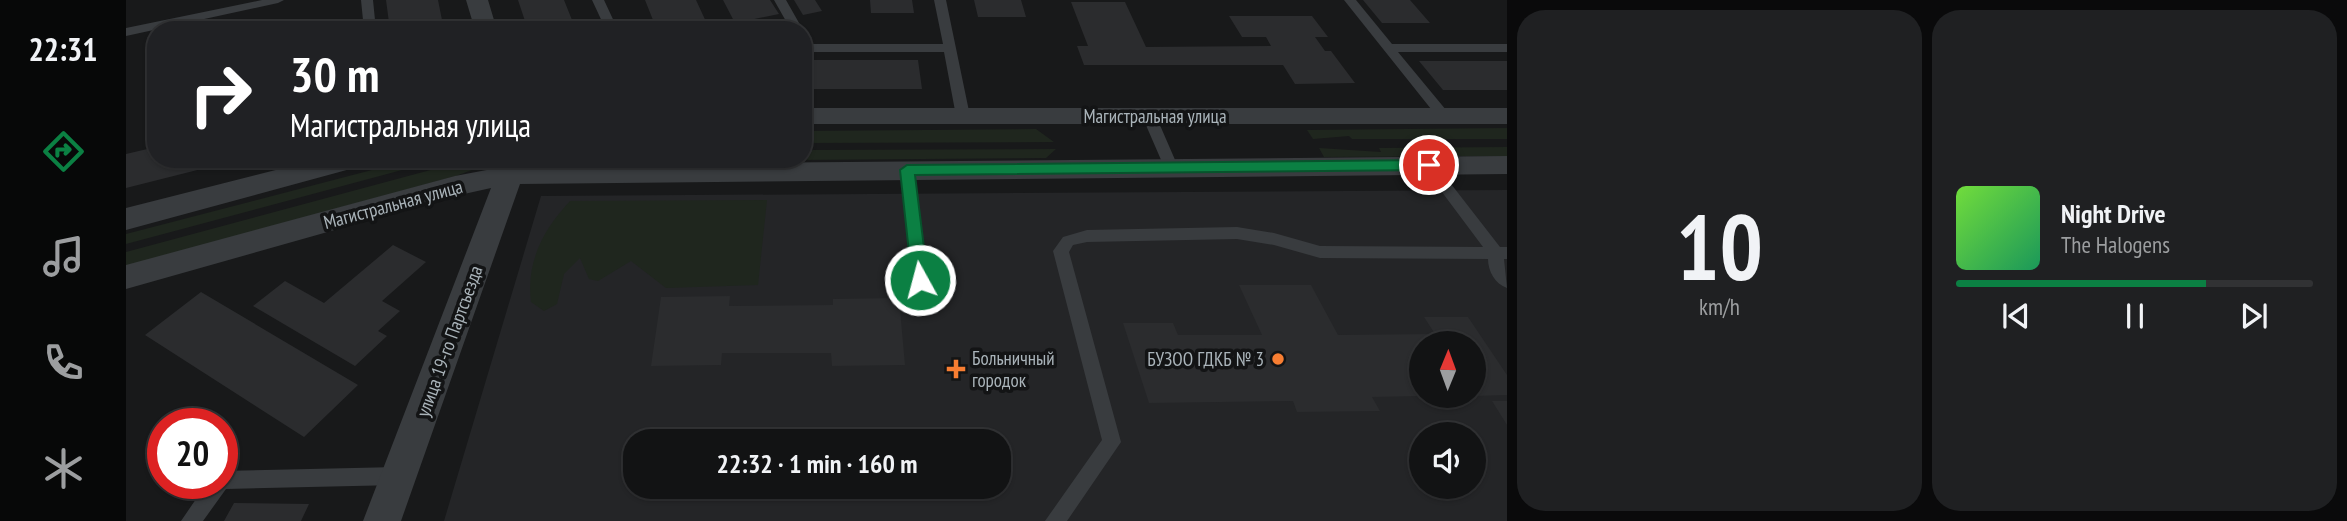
<!DOCTYPE html>
<meta charset="utf-8">
<style>
:root{--surface:#121314;--page:#1f2022;--text:#f1f3f6;--muted:#9c9ea0;--line:#313234;--accent:#0b8043}
body{margin:0;font-family:"PT Sans Narrow",sans-serif;background:var(--page);color:var(--text);height:100vh;display:flex;flex-direction:column;font-size:26px;white-space:nowrap}
*{box-sizing:border-box;margin:0}
p{font-size:23px;color:var(--muted)}
.icon{flex:none;width:38px;height:38px;fill:none;stroke:currentColor;stroke-width:2;stroke-linecap:round;stroke-linejoin:round}
.map{position:relative;flex:1;overflow:hidden}
.panel{display:flex;flex-direction:column;gap:10px;padding:10px;background:#0a0a0b;width:840px}
.panel>*{flex:none}
.banner{position:absolute;left:21px;top:21px;width:665px;height:147px;border-radius:28px;box-shadow:0 2px 5px #0004,0 0 0 2px var(--line);background:#202124;color:#fff;overflow:hidden}
.needle{width:46px;rotate:1deg}
.fabs{position:absolute;left:1283px;top:331px;display:grid;gap:14px}
.fabs a{display:grid;place-items:center;width:77px;height:77px;border-radius:50%;background:var(--surface);box-shadow:0 2px 5px #0004,0 0 0 2px var(--line);font-size:35px}
.speed{position:absolute;left:21px;top:408px;display:flex;gap:14px;font-size:35px;font-weight:700;text-align:center}
.speed>*{display:grid;place-content:center;width:91px;height:91px;border-radius:50%;background:var(--surface);box-shadow:0 2px 5px #0004,0 0 0 2px var(--line);line-height:1}
.speed .limit{border:10px solid #d22;background:#fff;color:#111}
.pin{position:absolute;display:grid;place-items:center;width:60px;height:60px;color:#fff;margin:-30px;border:4px solid #fff;border-radius:50%;box-shadow:0 2px 7px #0007}
.me{position:absolute;width:77px;margin:-38px;rotate:353deg;stroke-linejoin:round;filter:drop-shadow(0 0 5px #0008)}
.turn{display:flex;align-items:center;gap:24px;height:147px;padding:0 28px;font-size:32px}
.turn .icon{width:91px;height:91px;stroke-width:2.5}
.turn b{display:block;font-size:49px;line-height:60px}
.panel .widget{flex:1;display:flex;flex-direction:column;justify-content:center;gap:10px;min-width:0;padding:0 24px;border-radius:28px;background:var(--page)}
.panel .dial{align-items:center;gap:0}
.dial b{font-size:91px;line-height:1}
.song{display:flex;align-items:center;gap:21px}
.cover{width:84px;height:84px;border-radius:10px;background:linear-gradient(135deg,hsl(100 70% 55%),hsl(150 70% 35%))}
.played{height:7px;border-radius:4px;background:linear-gradient(90deg,var(--accent) 70%,var(--line) 70%)}
.keys{display:flex;justify-content:space-around;direction:ltr}
.panel .tiles{flex:1;display:grid;gap:10px;grid-template-columns:repeat(2,1fr)}
.trip{position:absolute;left:497px;top:429px;width:388px;height:70px;border-radius:28px;background:var(--surface);box-shadow:0 2px 5px #0004,0 0 0 2px var(--line);font-weight:700;line-height:70px;text-align:center}
main{display:flex;flex:1;min-height:0}
.tab-bar{display:flex;flex-direction:column;width:126px;justify-content:space-around;align-items:center;background:#070808;color:var(--muted)}
.tab-bar .icon{width:49px;height:49px}
.tab-bar .on{color:var(--accent)}
.tab-bar b{font-size:32px;color:var(--text)}
.map>svg:first-child{display:block}
</style>
<main>
<nav class="tab-bar">
<b>22:31</b>
<svg class="icon on" aria-label="directions" viewBox="0 0 24 24"><path d="M12 3l9 9-9 9-9-9zM9 14v-3h6M13 9l2 2-2 2"/></svg>
<svg class="icon" aria-label="music" viewBox="0 0 24 24"><path d="M9 18V5l10-2v13"/><circle cx="6" cy="18" r="3"/><circle cx="16" cy="16" r="3"/></svg>
<svg class="icon" aria-label="phone" viewBox="0 0 24 24"><path d="M5 4h4l2 5-3 2q2 4 5 5l2-3 5 2v4C11 20 4 13 5 4z"/></svg>
<svg class="icon" aria-label="climate" viewBox="0 0 24 24"><path d="M12 3v18M4 7l16 10M4 17L20 7"/></svg>
</nav>
<div class="map">
<svg width="1381" height="521" viewBox="0 0 1381 521">
<rect width="100%" height="100%" fill="#18191a"/>
<path fill="#242527" fill-rule="evenodd" d="M 1381,190 L 1381,521 L 318,521 L 415,196 ZM 1295,343 L 1348,343 L 1348,396 L 1295,396 ZM 1295,434 L 1348,434 L 1348,486 L 1295,486 ZM 509,441 L 873,441 L 873,486 L 509,486 Z"/>
<path fill="#1f261e" d="M 1381,128 L 1381,139 L 1226,139 L 1223,136 L 1187,139 L 1181,130 Z
M 910,129 L 928,142 L 677,143 L 677,131 Z
M 1381,147 L 1381,156 L 1198,157 L 1193,148 L 1255,152 L 1253,148 Z
M 930,149 L 920,158 L 414,162 L 407,159 L 677,159 L 677,150 Z
M 288,159 L 317,159 L 0,244 L 0,234 Z
M 356,160 L 351,168 L 330,176 L 0,266 L 0,252 L 323,165 Z
M 641,200 L 632,285 L 540,288 L 505,261 L 472,281 L 463,279 L 454,258 L 438,274 L 431,304 L 418,311 L 405,302 C 400,262 417,230 444,201 Z"/>
<path fill="#2b2c2e" d="M 260,0 L 312,0 L 318,30 L 264,30 Z
M 392,0 L 438,0 L 450,30 L 402,30 Z
M 519,0 L 570,0 L 582,26 L 531,30 Z
M 597,0 L 644,0 L 653,14 L 609,23 Z
M 668,0 L 689,0 L 696,11 L 677,15 Z
M 744,0 L 786,0 L 788,13 L 745,13 Z
M 848,0 L 895,0 L 900,17 L 852,17 Z
M 1237,0 L 1284,0 L 1304,23 L 1256,23 Z
M 945,2 L 999,2 L 1020,47 L 1145,46 L 1140,37 L 1116,37 L 1103,16 L 1186,16 L 1202,37 L 1189,37 L 1199,51 L 1205,51 L 1229,83 L 1169,84 L 1157,65 L 958,65 L 951,46 L 962,46 Z
M 677,60 L 792,60 L 796,89 L 677,89 Z
M 1293,61 L 1381,61 L 1381,90 L 1317,90 Z
M 30,147 L 30,159 L 111,160 L 0,188 L 0,154 Z
M 267,245 L 300,262 L 256,301 L 274,311 L 252,331 L 261,336 L 229,366 L 127,306 L 159,281 L 198,303 Z
M 1113,285 L 1185,285 L 1212,335 L 1309,334 L 1298,317 L 1342,317 L 1381,375 L 1381,395 L 1348,396 L 1348,343 L 1295,343 L 1295,396 L 1246,397 L 1254,411 L 1171,412 L 1167,401 L 1023,403 L 997,323 L 1047,323 L 1052,335 L 1136,335 Z
M 75,292 L 232,385 L 178,437 L 19,335 Z
M 604,296 L 603,306 L 707,305 L 707,299 L 773,298 L 779,365 L 706,366 L 705,353 L 596,353 L 595,365 L 525,366 L 535,297 Z
M 1366,401 L 1381,401 L 1381,425 Z
M 108,503 L 183,504 L 175,521 L 98,521 Z"/>
<g fill="none" stroke-linecap="round" stroke-linejoin="round">
<path fill="#393c3f" fill-rule="evenodd" d="M 136,0 L 158,0 L 152,3 L 0,36 L 0,28 Z
M 235,0 L 247,0 L 250,30 L 238,30 Z
M 466,0 L 478,0 L 492,30 L 480,30 Z
M 648,0 L 660,0 L 677,30 L 665,30 Z
M 808,0 L 820,0 L 844,116 L 842,119 L 832,119 L 830,116 L 818,52 L 677,52 L 677,44 L 817,44 Z
M 1218,0 L 1230,0 L 1266,44 L 1381,44 L 1381,52 L 1272,52 L 1325,116 L 1323,119 L 1313,119 Z
M 1023,112 L 1030,116 L 1053,169 L 1051,173 L 1041,173 L 1039,169 L 1016,116 Z
M 1303,160 L 1308,162 L 1374,247 L 1381,247 L 1381,259 L 1378,259 L 1381,288 C 1369,284 1362,271 1362,259 L 1194,258 L 1148,245 L 1111,239 L 961,242 L 947,245 L 943,252 L 995,442 L 941,521 L 919,521 L 976,440 L 927,251 L 937,237 L 961,230 L 1111,227 L 1148,233 L 1194,246 L 1357,247 L 1298,168 L 1296,165 Z
M 781,165 L 788,170 L 802,280 L 800,285 L 788,285 L 786,280 L 774,170 Z
M 272,467 L 279,469 L 282,476 L 279,483 L 272,485 L 100,489 L 77,521 L 55,521 L 81,483 L 96,483 L 96,471 Z"/>
<path fill="#393c3f" fill-rule="evenodd" d="M 340,0 L 362,0 L 371,30 L 349,30 Z
M 677,108 L 1381,108 L 1381,124 L 677,124 Z
M 1381,156 L 1381,174 L 394,184 L 275,521 L 237,521 L 365,188 L 329,196 L 0,289 L 0,265 L 329,176 L 371,168 L 372,159 L 398,159 L 398,165 Z
M 193,159 L 243,159 L 239,165 L 0,230 L 0,208 Z"/>
</g>
<path fill="#0b8043" stroke="#07532c" stroke-width="2" d="M 1303,160 L 1311,165 L 1303,170 L 789,175 L 802,280 L 794,286 L 786,280 L 774,170 L 781,165 Z"/>
<g fill="#f87e32" stroke="#131415" stroke-width="2.5">
<circle cx="1152" cy="359" r="7"/>
<path d="M826.5 358.5h7v7h7v7h-7v7h-7v-7h-7v-7h7z"/>
</g>
<g text-anchor="middle" dominant-baseline="central" stroke-width="7" stroke-linejoin="round" paint-order="stroke">
<g font-size="19" fill="#aab4ba" stroke="#131415">
<text x="1029" y="116">Магистральная улица</text>
<text transform="translate(267 204) rotate(-15)">Магистральная улица</text>
<text transform="translate(323 341) rotate(-70)">улица 19-го Партсъезда</text>
</g>
<g font-size="19" fill="#aab4ba" stroke="#131415" text-anchor="start">
<text x="846" y="358">Больничный<tspan x="846" dy="22">городок</tspan></text>
<text x="1138" y="359" text-anchor="end">БУЗОО ГДКБ № 3</text>
</g>
</g>
</svg>
<div class="fabs">
<a><svg class="needle" viewBox="-14 -14 28 28"><path d="M0-13l5 13h-10z" fill="#e53935"/><path d="M0 13l5-13h-10z" fill="#9c9ea0"/></svg></a>
<a><svg class="icon" aria-label="sound" viewBox="0 0 24 24"><path d="M4 9h4l5-4v14l-5-4H4zM17 9q2 3 0 6"/></svg></a>
</div>
<div class="speed"><div class="limit">20</div></div>
<div class="pin" style="left:1303px;top:165px;background:#d93025"><svg class="icon" aria-label="arrive" viewBox="0 0 24 24"><path d="M6 21V4h12l-3 4 3 4H6"/></svg></div>
<svg class="me" style="left:794px;top:280px" viewBox="-20 -20 40 40"><circle r="17" fill="#0b8043" stroke="#fff" stroke-width="3"/><path d="M0-11L8 9 0 5-8 9z" fill="#fff"/></svg>
<div class="trip">22:32 · 1 min · 160 m</div>
<div class="banner">
<div class="turn"><svg class="icon" aria-label="right" viewBox="0 0 24 24"><path d="M7 20v-9h11M14 6l5 5-5 5"/></svg><div><b>30 m</b>Магистральная улица</div></div>
</div>
</div>
<section class="panel">
<div class="tiles">
<div class="widget dial"><b>10</b><p>km/h</p></div>
<div class="widget">
<div class="song"><i class="cover"></i><div><b>Night Drive</b><p>The Halogens</p></div></div>
<div class="played"></div>
<div class="keys"><svg class="icon" aria-label="previous" viewBox="0 0 24 24"><path d="M18 5L8 12l10 7zM5 5v14"/></svg><svg class="icon" aria-label="pause" viewBox="0 0 24 24"><path d="M8 5v14M16 5v14"/></svg><svg class="icon" aria-label="next" viewBox="0 0 24 24"><path d="M6 5l10 7-10 7zM19 5v14"/></svg></div>
</div>
</div>
</section>
</main>
